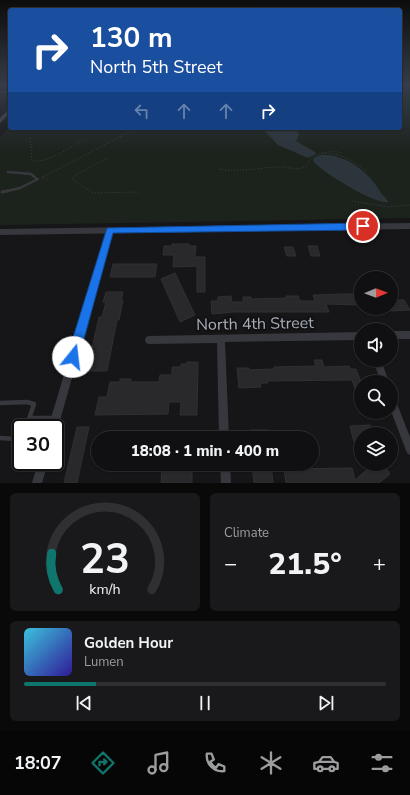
<!DOCTYPE html>
<meta charset="utf-8">
<style>
:root{--surface:#101012;--page:#19191b;--text:#f1f3f6;--muted:#9c9d9f;--line:#303032;--accent:#0f766e}
body{margin:0;font-family:"Nunito Sans",sans-serif;background:var(--page);color:var(--text);height:100vh;display:flex;flex-direction:column;font-size:15px;white-space:nowrap}
*{box-sizing:border-box;margin:0}
p{font-size:13px;color:var(--muted)}
.icon{flex:none;width:22px;height:22px;fill:none;stroke:currentColor;stroke-width:2;stroke-linecap:round;stroke-linejoin:round}
.map{position:relative;height:483px;overflow:hidden}
.panel{display:flex;flex-direction:column;gap:10px;padding:10px;background:#09090a;flex:1}
.panel>*{flex:none}
.hud{position:absolute;left:8px;top:8px;width:394px;height:122px;border-radius:4px;box-shadow:0 1px 3px #0004,0 0 0 1px var(--line);background:#1a4fa0;color:#fff;overflow:hidden}
.needle{width:26px;rotate:89deg}
.controls{position:absolute;left:354px;top:271px;display:grid;gap:8px}
.controls a{display:grid;place-items:center;width:44px;height:44px;border-radius:50%;background:var(--surface);box-shadow:0 1px 3px #0004,0 0 0 1px var(--line);font-size:20px}
.speed{position:absolute;left:12px;top:419px;display:flex;gap:8px;font-size:20px;font-weight:700;text-align:center}
.speed>*{display:grid;place-content:center;width:52px;height:52px;border-radius:50%;background:var(--surface);box-shadow:0 1px 3px #0004,0 0 0 1px var(--line);line-height:1}
.speed .limit{border:2px solid #111;border-radius:6px;background:#fff;color:#111}
.pin{position:absolute;display:grid;place-items:center;width:34px;height:34px;color:#fff;margin:-17px;border:2px solid #fff;border-radius:50%;box-shadow:0 1px 4px #0007}
.me{position:absolute;width:44px;margin:-22px;rotate:16deg;stroke-linejoin:round;filter:drop-shadow(0 0 3px #0008)}
.turn{display:flex;align-items:center;gap:14px;height:84px;padding:0 16px;font-size:18px}
.turn .icon{width:52px;height:52px;stroke-width:2.5}
.turn b{display:block;font-size:28px;line-height:34px}
.lanes{display:flex;align-items:center;height:38px;padding:0 16px;background:#0003;justify-content:center;gap:20px;direction:ltr}
.lanes .off{opacity:.35}
.big{font-size:30px;font-weight:800;line-height:1.1}
.panel .tile{flex:1;display:flex;flex-direction:column;justify-content:center;gap:6px;min-width:0;padding:0 14px;border-radius:6px;background:var(--page)}
.panel .dial{align-items:center;gap:0}
.dial svg{height:104px;overflow:visible;fill:none;stroke:var(--line);stroke-width:7;stroke-linecap:round;text-anchor:middle}
.dial text{fill:var(--text);stroke:none}
.song{display:flex;align-items:center;gap:12px}
.cover{width:48px;height:48px;border-radius:6px;background:linear-gradient(135deg,hsl(190 70% 55%),hsl(250 70% 35%))}
.played{height:4px;border-radius:2px;background:linear-gradient(90deg,var(--accent) 20%,var(--line) 20%)}
.keys{display:flex;justify-content:space-around;direction:ltr}
.heat{display:flex;justify-content:space-between;align-items:center;font-size:22px;direction:ltr}
.panel .tiles{flex:1;display:grid;gap:10px;grid-template-columns:1fr 1fr}
.tile:last-child{grid-column:span 2}
.trip{position:absolute;left:91px;top:431px;width:228px;height:40px;border-radius:20px;background:var(--surface);box-shadow:0 1px 3px #0004,0 0 0 1px var(--line);font-weight:800;line-height:40px;text-align:center}
.tabs{display:flex;height:64px;justify-content:space-around;align-items:center;background:#060607;color:var(--muted)}
.tabs .icon{width:28px;height:28px}
.tabs .current{color:var(--accent)}
.tabs b{font-size:18px;color:var(--text)}
.map>svg:first-child{display:block}
</style>
<div class="map">
<svg width="410" height="483" viewBox="0 0 410 483">
<rect width="100%" height="100%" fill="#161618"/>
<path fill="#1c231d" d="M 400,87 L 410,92 L 410,218 L 0,225 L 0,137 L 10,126 L 10,128 L 400,128 Z"/>
<path fill="#2c353c" d="M 262,128 L 296,128 L 299,135 L 296,141 L 315,152 L 316,154 L 308,158 L 278,145 Z
M 320,155 C 345,153 369,172 381,193 C 383,196 387,198 388,202 C 375,205 322,172 313,161 L 314,158 Z"/>
<g fill="none" stroke-linecap="round" stroke-linejoin="round">
<path stroke="#2c353c" stroke-width="1" d="M 400,106 L 403,107"/>
</g>
<path fill="#29292c" stroke="#303034" d="M 172,244 L 189,244 L 189,246 L 196,246 L 195,257 L 205,257 L 205,292 L 197,292 L 197,266 L 173,267 L 174,255 L 163,255 L 164,246 L 172,246 Z
M 308,246 L 317,246 L 320,256 L 311,256 Z
M 284,247 L 293,247 L 296,256 L 287,256 Z
M 113,264 L 157,264 L 155,277 L 110,277 Z
M 175,273 L 195,315 L 180,322 L 161,279 Z
M 106,292 L 123,292 L 121,300 L 123,300 L 119,320 L 117,320 L 107,371 L 87,371 L 99,317 L 102,317 L 106,302 L 103,302 Z
M 342,294 L 361,294 L 361,305 L 326,304 L 329,312 L 233,312 L 212,314 L 211,301 L 218,301 L 218,297 L 231,296 L 232,302 L 243,302 L 243,297 L 251,297 L 251,299 L 287,298 L 286,296 L 298,296 L 300,301 L 315,301 L 313,295 Z
M 391,300 L 404,300 L 410,310 L 391,311 Z
M 314,360 L 322,360 L 324,367 L 349,366 L 350,369 L 356,369 L 361,382 L 361,405 L 352,380 L 267,381 L 268,383 L 260,383 L 261,387 L 239,388 L 237,368 L 249,368 L 249,370 L 275,369 L 274,367 L 316,366 Z
M 187,362 L 198,362 L 197,415 L 180,415 L 181,402 L 169,402 L 168,414 L 95,415 L 99,397 L 107,397 L 110,382 L 120,382 L 120,379 L 131,379 L 131,382 L 159,382 L 160,375 L 172,375 L 172,367 L 181,367 L 181,364 L 187,364 Z
M 370,425 L 372,434 L 361,434 L 361,442 L 354,442 L 350,426 Z
M 77,427 L 89,427 L 77,483 L 64,483 Z
M 250,430 L 267,430 L 268,438 L 250,438 Z
M 162,464 L 192,464 L 192,483 L 161,483 Z
M 252,464 L 271,464 L 273,483 L 254,483 Z
M 367,464 L 383,464 L 390,474 L 379,483 L 286,483 L 284,469 L 352,468 L 355,480 L 370,467 Z"/>
<g fill="none" stroke-linecap="round" stroke-linejoin="round">
<path stroke="#3d3f44" stroke-width="1" stroke-dasharray="1 2" stroke-linecap="butt" d="M 400,88 L 408,93
M 30,138 L 32,150 L 31,161 C 50,163 69,147 86,139
M 322,153 L 333,151 L 343,153
M 108,158 L 77,174 L 72,179 L 93,193 L 140,192
M 219,169 C 239,173 260,167 281,167 C 288,167 295,170 302,168 C 308,166 310,159 315,156 C 332,147 354,161 366,171
M 42,177 L 50,181
M 43,177 L 118,138 L 134,128
M 352,201 L 388,207 L 410,205"/>
<path stroke="#37383d" stroke-width="2" d="M 0,92 L 10,92"/>
<path stroke="#37383d" stroke-width="2.5" d="M 8,172 L 31,174 L 37,179
M 3,192 L 20,188 L 38,179"/>
<path stroke="#37383d" stroke-width="3" d="M 2,192 L 7,191"/>
<path stroke="#37383d" stroke-width="4.5" d="M 0,403 L 27,402 L 34,404 L 26,428
M 31,418 L 54,418
M 0,438 L 16,439 L 21,435"/>
<path fill="#37383d" fill-rule="evenodd" d="M 108,228 L 110,228 L 113,230 L 58,428 L 56,431 L 55,432 L 55,428 L 48,428 Z
M 391,331 L 410,331 L 410,339 L 391,339 Z
M 361,332 L 361,340 L 225,342 L 229,438 L 219,438 L 217,343 L 149,344 L 146,343 L 145,340 L 146,337 L 149,336 Z
M 373,360 L 381,360 L 389,382 L 381,382 Z
M 391,395 L 394,396 L 410,437 L 410,455 L 407,453 L 391,411 Z
M 38,462 L 48,462 L 42,483 L 32,483 Z
M 220,464 L 230,464 L 231,483 L 221,483 Z"/>
<path fill="#37383d" fill-rule="evenodd" d="M 410,223 L 410,229 L 0,235 L 0,229 Z"/>
<path fill="#45474d" fill-rule="evenodd" d="M 10,108 L 10,113 L 0,123 L 0,118 Z"/>
</g>
<linearGradient id="sky" x2="0" y2="1"><stop stop-color="#0c0c0d"/><stop offset="0.56" stop-color="#363c48"/><stop offset="1" stop-color="#363c48" stop-opacity="0"/></linearGradient>
<rect width="410" height="152" fill="url(#sky)"/>
<path fill="#1a73e8" stroke="#114b97" d="M 363,223 L 367,226 L 363,230 L 113,233 L 79,357 L 77,362 L 73,364 L 69,362 L 67,357 L 107,228 Z"/>
<g text-anchor="middle" dominant-baseline="central" stroke-width="4" stroke-linejoin="round" paint-order="stroke">
<g font-size="16" fill="#a8adb8" stroke="#111113">
<text transform="translate(255 324) rotate(-1)">North 4th Street</text>
</g>
</g>
</svg>
<div class="controls">
<a><svg class="needle" viewBox="-14 -14 28 28"><path d="M0-13l5 13h-10z" fill="#e53935"/><path d="M0 13l5-13h-10z" fill="#9c9d9f"/></svg></a>
<a><svg class="icon" aria-label="sound" viewBox="0 0 24 24"><path d="M4 9h4l5-4v14l-5-4H4zM17 9q2 3 0 6"/></svg></a>
<a><svg class="icon" aria-label="search" viewBox="0 0 24 24"><circle cx="10" cy="10" r="6"/><path d="M15 15l6 6"/></svg></a>
<a><svg class="icon" aria-label="layers" viewBox="0 0 24 24"><path d="M12 4l9 5-9 5-9-5zM3 14l9 5 9-5"/></svg></a>
</div>
<div class="speed"><div class="limit">30</div></div>
<div class="pin" style="left:363px;top:226px;background:#d93025"><svg class="icon" aria-label="arrive" viewBox="0 0 24 24"><path d="M6 21V4h12l-3 4 3 4H6"/></svg></div>
<svg class="me" style="left:73px;top:357px" viewBox="-20 -20 40 40"><circle r="19" fill="#fff"/><path d="M0-13L10 11 0 6-10 11z" fill="#1a73e8"/></svg>
<div class="trip">18:08 · 1 min · 400 m</div>
<div class="hud">
<div class="turn"><svg class="icon" aria-label="right" viewBox="0 0 24 24"><path d="M7 20v-9h11M14 6l5 5-5 5"/></svg><div><b>130 m</b>North 5th Street</div></div>
<div class="lanes"><svg class="icon off" aria-label="left" viewBox="0 0 24 24"><path d="M17 20v-9H6M10 6l-5 5 5 5"/></svg><svg class="icon off" aria-label="ahead" viewBox="0 0 24 24"><path d="M12 20V5M6 11l6-6 6 6"/></svg><svg class="icon off" aria-label="ahead" viewBox="0 0 24 24"><path d="M12 20V5M6 11l6-6 6 6"/></svg><svg class="icon" aria-label="right" viewBox="0 0 24 24"><path d="M7 20v-9h11M14 6l5 5-5 5"/></svg></div>
</div>
</div>
<section class="panel">
<div class="tiles">
<div class="tile dial"><svg viewBox="0 0 100 80">
<path d="M14 69A42 42 0 1 1 86 69"/>
<path d="M14 69A42 42 0 0 1 9 41" stroke="#0f766e"/>
<text x="50" y="56" font-size="32" font-weight="700">23</text>
<text x="50" y="72" font-size="11">km/h</text>
</svg></div>
<div class="tile"><p>Climate</p>
<div class="heat"><a>−</a><b class="big">21.5°</b><a>+</a></div>
</div>
<div class="tile">
<div class="song"><i class="cover"></i><div><b>Golden Hour</b><p>Lumen</p></div></div>
<div class="played"></div>
<div class="keys"><svg class="icon" aria-label="previous" viewBox="0 0 24 24"><path d="M18 5L8 12l10 7zM5 5v14"/></svg><svg class="icon" aria-label="pause" viewBox="0 0 24 24"><path d="M8 5v14M16 5v14"/></svg><svg class="icon" aria-label="next" viewBox="0 0 24 24"><path d="M6 5l10 7-10 7zM19 5v14"/></svg></div>
</div>
</div>
</section>
<nav class="tabs">
<b>18:07</b>
<svg class="icon current" aria-label="directions" viewBox="0 0 24 24"><path d="M12 3l9 9-9 9-9-9zM9 14v-3h6M13 9l2 2-2 2"/></svg>
<svg class="icon" aria-label="music" viewBox="0 0 24 24"><path d="M9 18V5l10-2v13"/><circle cx="6" cy="18" r="3"/><circle cx="16" cy="16" r="3"/></svg>
<svg class="icon" aria-label="phone" viewBox="0 0 24 24"><path d="M5 4h4l2 5-3 2q2 4 5 5l2-3 5 2v4C11 20 4 13 5 4z"/></svg>
<svg class="icon" aria-label="climate" viewBox="0 0 24 24"><path d="M12 3v18M4 7l16 10M4 17L20 7"/></svg>
<svg class="icon" aria-label="car" viewBox="0 0 24 24"><path d="M5 17H2v-5l4-1 3-4h7l3 4 3 1v5h-3M9 17h6M6 11h13"/><circle cx="7" cy="17" r="2"/><circle cx="17" cy="17" r="2"/></svg>
<svg class="icon" aria-label="filters" viewBox="0 0 24 24"><path d="M4 7h16M4 17h16"/><circle cx="9" cy="7" r="2"/><circle cx="15" cy="17" r="2"/></svg>
</nav>
